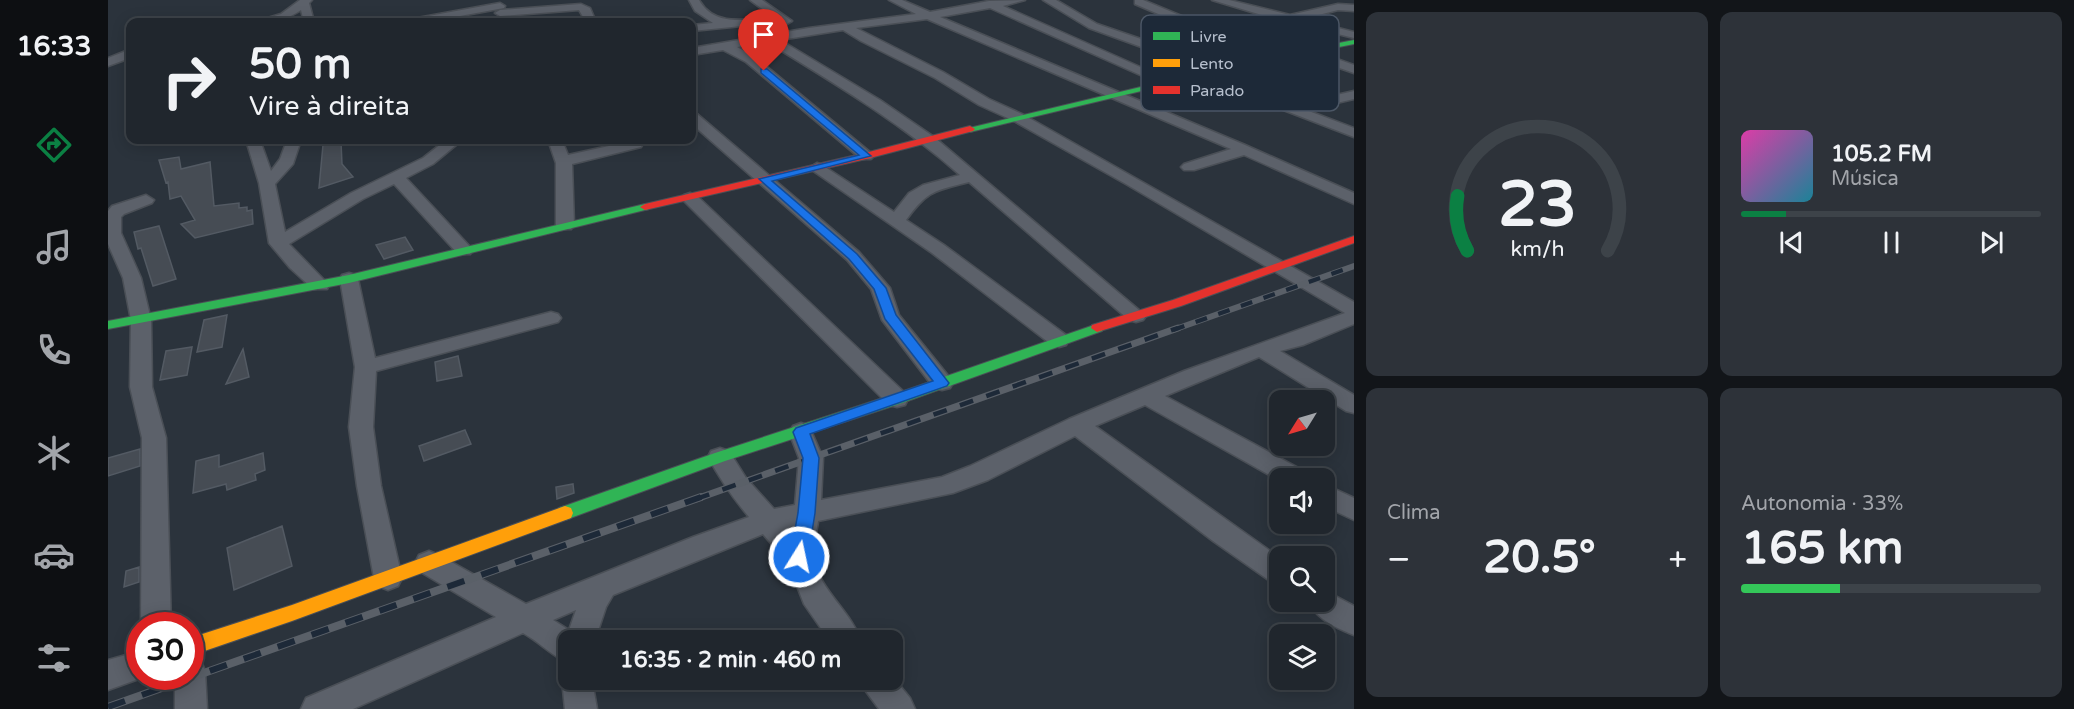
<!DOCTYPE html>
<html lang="pt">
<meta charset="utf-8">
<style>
:root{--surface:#20262d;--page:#2d3239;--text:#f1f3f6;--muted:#a2a5aa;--line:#3d4349;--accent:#0b8043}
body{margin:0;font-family:"Varela Round",sans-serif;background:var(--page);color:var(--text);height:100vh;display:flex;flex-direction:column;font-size:22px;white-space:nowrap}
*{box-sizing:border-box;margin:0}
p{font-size:20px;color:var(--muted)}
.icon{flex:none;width:33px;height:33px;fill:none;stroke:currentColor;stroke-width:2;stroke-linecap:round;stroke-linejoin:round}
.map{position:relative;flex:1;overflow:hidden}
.sheet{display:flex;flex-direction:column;gap:12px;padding:12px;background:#121519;width:720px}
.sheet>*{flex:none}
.banner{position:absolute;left:18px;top:18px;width:570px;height:126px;border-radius:12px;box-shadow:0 3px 15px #0003,0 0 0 2px var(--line);background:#20262d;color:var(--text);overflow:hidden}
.needle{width:39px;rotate:233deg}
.controls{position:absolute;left:1161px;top:390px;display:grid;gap:12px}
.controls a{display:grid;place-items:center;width:66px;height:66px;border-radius:12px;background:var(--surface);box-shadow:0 3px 15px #0003,0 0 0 2px var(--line);font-size:30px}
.speed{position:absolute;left:18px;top:612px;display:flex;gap:12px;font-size:30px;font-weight:700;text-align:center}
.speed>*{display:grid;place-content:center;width:78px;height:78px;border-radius:50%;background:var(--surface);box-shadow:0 3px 15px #0003,0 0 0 2px var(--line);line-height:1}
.speed .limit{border:9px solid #d22;background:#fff;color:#111}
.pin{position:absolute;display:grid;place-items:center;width:51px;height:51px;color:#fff;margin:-62px -26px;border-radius:50% 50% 50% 0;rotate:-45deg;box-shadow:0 0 6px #0007}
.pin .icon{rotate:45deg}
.me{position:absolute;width:66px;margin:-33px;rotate:10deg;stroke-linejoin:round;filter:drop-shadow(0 0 4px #0008)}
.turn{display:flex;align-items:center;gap:21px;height:126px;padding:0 24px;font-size:27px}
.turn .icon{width:78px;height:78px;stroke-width:2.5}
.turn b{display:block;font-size:42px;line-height:51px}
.big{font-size:45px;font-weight:800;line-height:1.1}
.sheet .widget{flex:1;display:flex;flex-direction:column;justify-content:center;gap:9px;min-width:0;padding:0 21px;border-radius:12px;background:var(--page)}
.sheet .dial{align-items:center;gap:0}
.dial svg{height:156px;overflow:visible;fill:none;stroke:var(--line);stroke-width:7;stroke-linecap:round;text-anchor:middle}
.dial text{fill:var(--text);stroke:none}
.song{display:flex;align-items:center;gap:18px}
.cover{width:72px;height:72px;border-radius:9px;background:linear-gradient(135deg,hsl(320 70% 55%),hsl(190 70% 35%))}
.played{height:6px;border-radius:3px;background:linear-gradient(90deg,var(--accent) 15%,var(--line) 15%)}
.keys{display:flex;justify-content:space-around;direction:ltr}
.heat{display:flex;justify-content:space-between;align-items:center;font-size:33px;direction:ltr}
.charge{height:9px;border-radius:4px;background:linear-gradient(90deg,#34c759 33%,var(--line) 0)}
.sheet .tiles{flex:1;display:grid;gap:12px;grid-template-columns:repeat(2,1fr)}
.trip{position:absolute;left:450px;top:630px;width:345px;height:60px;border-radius:12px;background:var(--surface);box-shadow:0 3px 15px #0003,0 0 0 2px var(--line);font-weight:800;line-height:60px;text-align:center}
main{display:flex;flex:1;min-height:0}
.tab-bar{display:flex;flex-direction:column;width:108px;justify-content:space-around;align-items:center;background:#0d0f12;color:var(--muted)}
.tab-bar .icon{width:42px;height:42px}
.tab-bar .current{color:var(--accent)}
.tab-bar b{font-size:27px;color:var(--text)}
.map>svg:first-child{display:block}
</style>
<main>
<nav class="tab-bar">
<b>16:33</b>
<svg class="icon current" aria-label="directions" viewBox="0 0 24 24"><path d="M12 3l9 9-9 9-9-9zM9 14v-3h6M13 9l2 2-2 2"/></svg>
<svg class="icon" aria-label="music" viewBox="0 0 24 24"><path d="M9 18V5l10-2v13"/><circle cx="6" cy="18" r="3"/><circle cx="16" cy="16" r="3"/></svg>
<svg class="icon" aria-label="phone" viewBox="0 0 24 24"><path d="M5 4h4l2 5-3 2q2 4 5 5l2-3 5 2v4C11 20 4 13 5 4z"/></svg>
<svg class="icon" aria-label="climate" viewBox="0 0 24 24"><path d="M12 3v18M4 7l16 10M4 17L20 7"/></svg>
<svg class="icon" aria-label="car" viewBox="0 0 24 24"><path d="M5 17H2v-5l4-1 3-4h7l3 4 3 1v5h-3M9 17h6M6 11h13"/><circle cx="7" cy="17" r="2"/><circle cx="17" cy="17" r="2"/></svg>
<svg class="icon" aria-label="filters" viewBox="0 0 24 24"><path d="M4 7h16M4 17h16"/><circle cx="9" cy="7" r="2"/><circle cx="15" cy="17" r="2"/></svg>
</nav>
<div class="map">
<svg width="1246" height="709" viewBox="0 0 1246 709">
<rect width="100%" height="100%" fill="#2b333c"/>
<path fill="#464c54" stroke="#535a63" stroke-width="1.5" d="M 233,142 L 234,164 L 245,177 L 211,188 L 215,145 Z
M 71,157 L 73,169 L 102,162 L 106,206 L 131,203 L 131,208 L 139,207 L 139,211 L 144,210 L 145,224 L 87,238 L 73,224 L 87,220 L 73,196 L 62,199 L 60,182 L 58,183 L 51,160 Z
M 51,226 L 68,279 L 45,286 L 33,248 L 30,249 L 26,232 Z
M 297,237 L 305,250 L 276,259 L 268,245 Z
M 119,315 L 114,347 L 89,352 L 96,320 Z
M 84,347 L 79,375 L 52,380 L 58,351 Z
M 135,349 L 141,377 L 118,384 Z
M 350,356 L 354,376 L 329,381 L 327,362 Z
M 357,430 L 363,444 L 316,461 L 311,446 Z
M 32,449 L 32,466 L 0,476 L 0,458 Z
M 155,453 L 157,470 L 147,474 L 148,480 L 119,490 L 118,484 L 85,493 L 88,461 L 111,455 L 111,467 Z
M 465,484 L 466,493 L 449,499 L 448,487 Z
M 174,526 L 184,566 L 126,590 L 119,548 Z
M 31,567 L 31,582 L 16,587 L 18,571 Z"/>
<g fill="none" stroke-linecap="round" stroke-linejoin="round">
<defs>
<path id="street" d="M 192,0 L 204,0 L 201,3 L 206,22 L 196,22 L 193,10 C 178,20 164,24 146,22 L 173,14 Z
M 581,0 L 591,0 C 607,28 639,19 665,17 L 642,0 L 654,0 L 684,21 L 679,24 L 674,22 L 584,31 L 584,25 L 605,23 L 587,11 Z
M 781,0 L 794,0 L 822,12 L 881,1 L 917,0 L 895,6 L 1068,83 L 1067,86 L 1057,86 L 882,8 L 832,17 L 1137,145 L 1246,193 L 1246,204 L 1136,155 L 1086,170 L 1076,170 L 1073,167 L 1076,164 L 1123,149 L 819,19 L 748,28 L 835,72 L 881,99 L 914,114 L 1246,302 L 1246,324 L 1195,345 L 1172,351 L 1246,395 L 1246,413 L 1238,411 L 1151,357 L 1057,396 L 1196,471 L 1199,478 L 1172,478 L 1172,481 L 1037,405 L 987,426 L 1172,558 L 1172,585 L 1162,581 L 1105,541 L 967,436 L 880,480 L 845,493 L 710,521 C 709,532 703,548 705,559 C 713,591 742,611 753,640 L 721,640 L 696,604 L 680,563 L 655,534 L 505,595 L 498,607 L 487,640 L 460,640 L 460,663 C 447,658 430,641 415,633 L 245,709 L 193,709 L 198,698 L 388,617 L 311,571 L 307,563 L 311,555 L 321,551 L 331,555 L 418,604 L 585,537 L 641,517 C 625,498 612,479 600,457 L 603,451 L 612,448 L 621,451 L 638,478 L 666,509 L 687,505 L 691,458 L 681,432 L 685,426 L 693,423 L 701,426 L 715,458 L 713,500 L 834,477 L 862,466 L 961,419 L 1076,371 L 1237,313 L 1018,184 L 904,120 L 871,105 L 827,78 L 753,41 L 735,30 L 672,40 L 772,100 L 826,137 L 1038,316 L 1035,320 L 1028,322 L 1021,320 L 861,182 C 826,191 820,190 798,220 L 836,245 L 958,335 L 961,340 L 958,345 L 951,347 L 944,345 L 824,253 L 701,168 L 709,163 L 714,165 L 786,212 L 801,193 L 815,185 L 852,175 C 793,123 726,83 659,42 L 629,47 L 646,56 L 763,153 L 766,156 L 763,159 L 753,159 L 638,62 L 615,50 L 584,55 L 584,48 L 701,28 L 808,14 ZM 468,610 L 461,630 L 445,620 Z
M 935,0 L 948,0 L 989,24 L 1065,50 L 1090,31 L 1027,4 L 1027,0 L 1035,0 L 1100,27 L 1109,23 L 1157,16 L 1104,0 L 1121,0 L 1182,15 L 1230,4 L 1246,5 L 1246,11 L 1230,10 L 1195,19 L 1246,32 L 1246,38 L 1169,19 L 1122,27 L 1185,55 L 1179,59 L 1175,58 L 1111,31 L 1092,40 L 1075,54 L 1115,68 L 1117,71 L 1111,75 L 981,28 Z
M 392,3 L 397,6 L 396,8 L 319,22 L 298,22 L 304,19 Z
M 473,4 L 482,8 L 488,22 L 478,22 L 471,10 L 392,16 L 387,13 L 392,10 Z
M 1198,48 L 1246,65 L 1246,73 L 1194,55 L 1192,52 Z
M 18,51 L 22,51 L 22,58 L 0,66 L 0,58 Z
M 1096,71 L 1185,105 L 1246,91 L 1246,99 L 1198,110 L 1246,128 L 1246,137 L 1092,78 L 1090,75 L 1092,72 Z
M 584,113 L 589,114 L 751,252 L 782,288 L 791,315 L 842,378 L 845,383 L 842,388 L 834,390 L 826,388 L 774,320 L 763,289 L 739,260 L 584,124 Z
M 138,140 L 152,140 L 163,171 L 172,159 L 179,140 L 193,140 L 185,164 L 167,184 L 177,232 L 243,193 L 315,158 L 338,140 L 354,140 L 325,164 L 298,178 L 365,250 L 362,254 L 350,254 L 286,184 L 255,199 L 181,244 L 221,285 L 219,289 L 205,289 L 182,268 L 161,243 L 151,183 Z
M 440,140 L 454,140 L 460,155 L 528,140 L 535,144 L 533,147 L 464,164 L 466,225 L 463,229 L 451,229 L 448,225 L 448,163 Z
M 582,193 L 588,195 L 797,393 L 800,399 L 797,405 L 789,407 L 781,405 L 576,201 L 574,198 L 576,195 Z
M 38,195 L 46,200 L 44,203 L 16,214 L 13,217 L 13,233 L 33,278 L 43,320 L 44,387 L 58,438 L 63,626 L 33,626 L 34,438 L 22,387 L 23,320 L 15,278 L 0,244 L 0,211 L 4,206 Z
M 241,273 L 248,275 L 250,279 L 267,358 L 443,312 L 450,314 L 453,318 L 450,322 L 268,371 L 265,427 L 273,486 L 294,578 L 290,586 L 280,590 L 270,586 L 266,578 L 249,486 L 241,427 L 247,367 L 232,279 L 234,275 Z
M 1216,484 L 1246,498 L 1246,520 L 1216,506 Z
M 1216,590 L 1246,606 L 1246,635 C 1230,629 1207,618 1201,602 L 1216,602 Z
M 32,651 L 32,676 L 39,676 L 0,690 L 0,660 Z
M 82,657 L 93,661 L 97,671 L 99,709 L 67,709 L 67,676 L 82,676 Z
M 460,669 L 460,680 L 484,680 L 489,709 L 457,709 L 454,680 Z
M 784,676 L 802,698 L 807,709 L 771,709 L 757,690 L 753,680 L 784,680 Z"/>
<path id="fast" d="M 1246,40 L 1246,44 L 1146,64 L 862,132 L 857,129 L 1146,60 Z
M 537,204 L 541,205 L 541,209 L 241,283 L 0,329 L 0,321 L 241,275 Z
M 989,324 L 995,328 L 994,331 L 794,403 L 617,461 L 457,520 L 451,518 L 449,513 L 451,508 L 607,453 L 784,395 Z"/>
<path id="slow" d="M 457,506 L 463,508 L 465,513 L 463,518 L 184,621 L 82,656 L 82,638 L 184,605 Z"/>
<path id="jam" d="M 862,126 L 867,129 L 865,131 L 758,159 L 537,210 L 532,207 L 537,204 L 757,153 Z
M 1246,236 L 1246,243 L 1073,306 L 989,332 L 983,328 L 984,325 L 1065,300 Z"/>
</defs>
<use href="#street" stroke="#4a4f56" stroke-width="3"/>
<use href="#fast" stroke="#4a4f56" stroke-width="2"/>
<use href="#slow" stroke="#4a4f56" stroke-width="2"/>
<use href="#jam" stroke="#4a4f56" stroke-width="2"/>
<use href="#street" fill="#5c616a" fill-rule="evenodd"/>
<use href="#fast" fill="#30b455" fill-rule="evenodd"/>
<use href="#slow" fill="#ff9f0a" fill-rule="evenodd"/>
<use href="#jam" fill="#e5322d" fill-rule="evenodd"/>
<defs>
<path id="rail-far2" d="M 1065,330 L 1246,266"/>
<path id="rail-far1" d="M 588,499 L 1070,328"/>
<path id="rail" d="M 0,707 L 593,497"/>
</defs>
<use href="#rail-far2" stroke="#5a6068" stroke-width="6"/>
<use href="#rail-far1" stroke="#5a6068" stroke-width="7"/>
<use href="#rail" stroke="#5a6068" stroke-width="8"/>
<use href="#rail-far2" stroke="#1d2938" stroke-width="4" stroke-dasharray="12" stroke-linecap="butt"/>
<use href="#rail-far1" stroke="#1d2938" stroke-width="4.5" stroke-dasharray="14" stroke-linecap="butt"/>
<use href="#rail" stroke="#1d2938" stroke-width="6" stroke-dasharray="18" stroke-linecap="butt"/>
</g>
<path fill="#1a73e8" stroke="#114b97" stroke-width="1.5" d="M 653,69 L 659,69 L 763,156 L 664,181 L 749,254 L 778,288 L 788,315 L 841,383 L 839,386 L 702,434 L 711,458 L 707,513 L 700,557 L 697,562 L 691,564 L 685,562 L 682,557 L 690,513 L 695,458 L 685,432 L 688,428 L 825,381 L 777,319 L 766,289 L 741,259 L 651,179 L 751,155 L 653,73 Z"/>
<rect x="1033" y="15" width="198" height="96" rx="9" fill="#1d2938" stroke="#4b5665" stroke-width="1.5"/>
<rect x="1045" y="32" width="27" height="8" fill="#30b455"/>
<rect x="1045" y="59" width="27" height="8" fill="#ff9f0a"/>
<rect x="1045" y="86" width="27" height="8" fill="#e5322d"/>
<g font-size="16" fill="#b6bfcd">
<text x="1082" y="42">Livre</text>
<text x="1082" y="69">Lento</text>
<text x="1082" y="96">Parado</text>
</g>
</svg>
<div class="controls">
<a><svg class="needle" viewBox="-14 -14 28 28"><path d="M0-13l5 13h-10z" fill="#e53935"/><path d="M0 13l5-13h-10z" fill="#a2a5aa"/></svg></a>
<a><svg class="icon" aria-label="sound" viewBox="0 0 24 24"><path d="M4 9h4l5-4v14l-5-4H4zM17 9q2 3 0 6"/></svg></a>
<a><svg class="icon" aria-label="search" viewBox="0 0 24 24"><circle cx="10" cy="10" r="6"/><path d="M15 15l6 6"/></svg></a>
<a><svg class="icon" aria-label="layers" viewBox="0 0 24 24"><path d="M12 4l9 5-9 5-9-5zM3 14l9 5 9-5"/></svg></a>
</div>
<div class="speed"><div class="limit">30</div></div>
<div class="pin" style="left:656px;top:71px;background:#d93025"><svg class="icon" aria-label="arrive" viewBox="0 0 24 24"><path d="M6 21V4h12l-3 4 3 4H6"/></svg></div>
<svg class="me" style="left:691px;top:557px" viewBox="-20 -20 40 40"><circle r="17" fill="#1a73e8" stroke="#fff" stroke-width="3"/><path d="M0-11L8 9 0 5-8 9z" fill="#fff"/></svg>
<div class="trip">16:35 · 2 min · 460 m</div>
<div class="banner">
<div class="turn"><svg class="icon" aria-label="right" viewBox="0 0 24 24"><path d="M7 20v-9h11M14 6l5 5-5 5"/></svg><div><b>50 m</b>Vire à direita</div></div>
</div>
</div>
<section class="sheet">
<div class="tiles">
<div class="widget dial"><svg viewBox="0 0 100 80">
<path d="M14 69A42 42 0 1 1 86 69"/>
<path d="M14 69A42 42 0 0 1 9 41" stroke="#0b8043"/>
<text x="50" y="56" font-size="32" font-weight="700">23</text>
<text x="50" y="72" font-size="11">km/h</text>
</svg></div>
<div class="widget">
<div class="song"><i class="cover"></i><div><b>105.2 FM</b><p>Música</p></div></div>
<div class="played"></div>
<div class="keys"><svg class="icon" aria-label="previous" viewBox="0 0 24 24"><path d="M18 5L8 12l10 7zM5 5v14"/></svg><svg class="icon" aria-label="pause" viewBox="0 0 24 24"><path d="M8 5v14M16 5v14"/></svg><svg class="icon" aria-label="next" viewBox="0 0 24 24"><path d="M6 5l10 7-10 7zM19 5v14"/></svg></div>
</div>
<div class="widget"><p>Clima</p>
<div class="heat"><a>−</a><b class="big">20.5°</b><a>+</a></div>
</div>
<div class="widget"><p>Autonomia · 33%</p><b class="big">165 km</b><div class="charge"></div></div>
</div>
</section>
</main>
